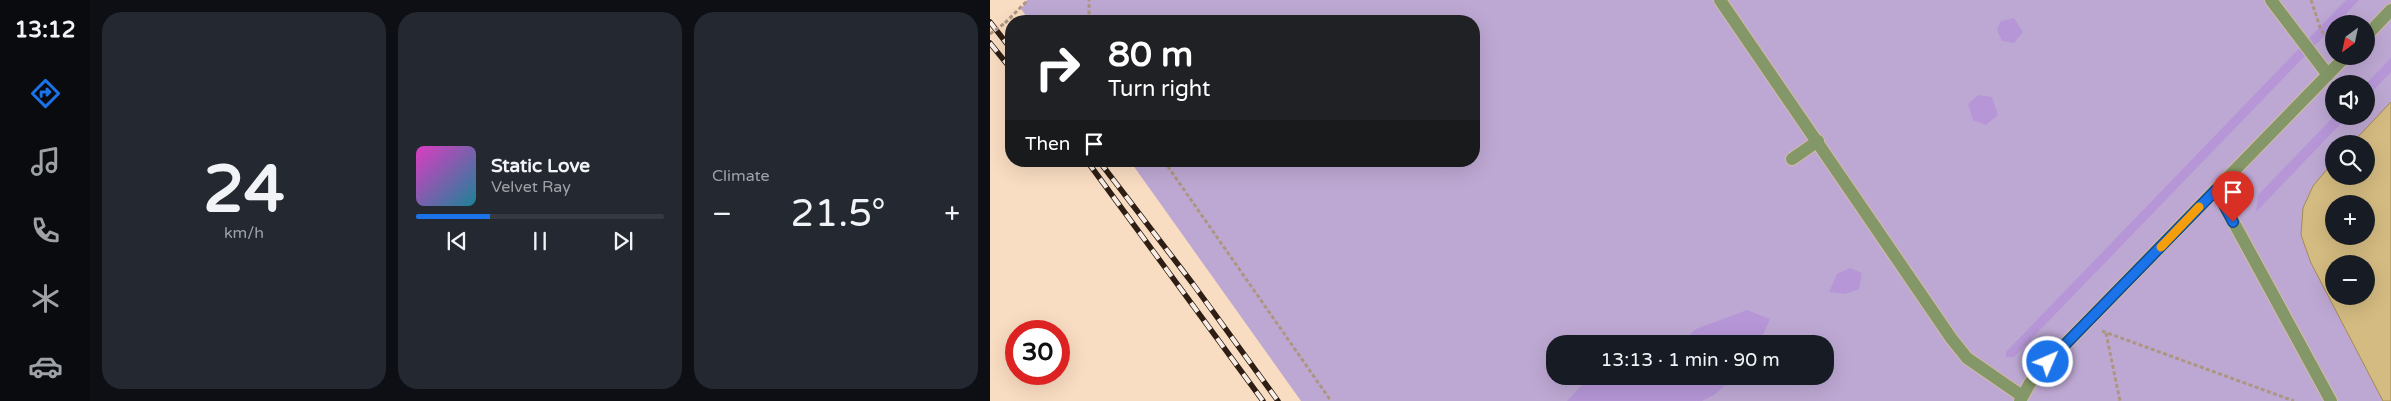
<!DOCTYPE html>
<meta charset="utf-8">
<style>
:root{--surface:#171b24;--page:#242831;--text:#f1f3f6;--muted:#9ea1a6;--line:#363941;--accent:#1a73e8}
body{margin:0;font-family:"Varela Round",sans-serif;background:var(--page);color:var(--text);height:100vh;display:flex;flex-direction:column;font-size:19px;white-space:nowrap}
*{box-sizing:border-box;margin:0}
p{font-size:16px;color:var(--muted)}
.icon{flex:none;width:28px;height:28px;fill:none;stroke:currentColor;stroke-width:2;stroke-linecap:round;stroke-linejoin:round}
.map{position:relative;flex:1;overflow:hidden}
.side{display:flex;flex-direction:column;gap:12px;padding:12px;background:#0d0f14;width:900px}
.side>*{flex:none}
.top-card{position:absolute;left:15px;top:15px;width:475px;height:152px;border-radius:20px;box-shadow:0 5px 20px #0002;background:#202124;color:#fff;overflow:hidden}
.needle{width:32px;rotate:213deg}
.buttons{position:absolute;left:1335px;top:15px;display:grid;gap:10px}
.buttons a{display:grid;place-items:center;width:50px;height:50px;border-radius:50%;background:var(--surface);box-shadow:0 5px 20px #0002;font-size:25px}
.speed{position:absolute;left:15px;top:320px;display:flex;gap:10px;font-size:25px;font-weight:700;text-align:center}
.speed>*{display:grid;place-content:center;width:65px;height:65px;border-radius:50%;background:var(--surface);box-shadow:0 5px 20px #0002;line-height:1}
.speed .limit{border:8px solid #d22;background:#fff;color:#111}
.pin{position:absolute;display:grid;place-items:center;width:42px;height:42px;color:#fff;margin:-51px -21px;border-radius:50% 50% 50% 0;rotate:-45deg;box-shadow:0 0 5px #0007}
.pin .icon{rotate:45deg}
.me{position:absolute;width:55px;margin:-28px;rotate:45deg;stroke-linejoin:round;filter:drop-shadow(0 0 4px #0008)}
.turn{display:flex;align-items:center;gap:18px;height:105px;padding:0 20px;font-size:22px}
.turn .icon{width:65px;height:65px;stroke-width:2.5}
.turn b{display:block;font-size:35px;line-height:42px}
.then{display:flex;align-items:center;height:48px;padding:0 20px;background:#0003;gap:10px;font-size:19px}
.big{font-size:38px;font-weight:600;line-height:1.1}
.side .tile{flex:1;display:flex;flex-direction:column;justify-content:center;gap:8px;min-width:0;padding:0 18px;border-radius:20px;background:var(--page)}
.side .dial{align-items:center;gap:0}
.dial b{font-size:65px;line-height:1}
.song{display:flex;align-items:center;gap:15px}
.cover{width:60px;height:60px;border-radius:8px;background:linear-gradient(135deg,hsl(310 70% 55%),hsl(190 70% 35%))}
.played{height:5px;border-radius:2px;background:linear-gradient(90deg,var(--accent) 30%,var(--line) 30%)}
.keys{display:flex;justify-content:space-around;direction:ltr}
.heat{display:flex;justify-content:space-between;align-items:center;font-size:28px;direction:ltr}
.side .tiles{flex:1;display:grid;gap:12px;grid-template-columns:repeat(3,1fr)}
.trip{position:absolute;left:556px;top:335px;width:288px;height:50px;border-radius:20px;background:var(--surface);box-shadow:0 5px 20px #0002;font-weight:600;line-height:50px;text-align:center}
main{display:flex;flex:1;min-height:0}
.tabs{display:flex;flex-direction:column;width:90px;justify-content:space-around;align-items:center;background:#090b0e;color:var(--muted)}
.tabs .icon{width:35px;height:35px}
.tabs .on{color:var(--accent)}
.tabs b{font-size:22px;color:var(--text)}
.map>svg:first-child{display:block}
</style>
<main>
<nav class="tabs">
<b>13:12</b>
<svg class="icon on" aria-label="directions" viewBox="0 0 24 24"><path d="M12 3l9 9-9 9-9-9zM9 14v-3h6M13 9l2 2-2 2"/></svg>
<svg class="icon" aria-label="music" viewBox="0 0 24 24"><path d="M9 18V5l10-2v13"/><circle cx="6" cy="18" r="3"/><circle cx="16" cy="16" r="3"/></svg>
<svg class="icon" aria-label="phone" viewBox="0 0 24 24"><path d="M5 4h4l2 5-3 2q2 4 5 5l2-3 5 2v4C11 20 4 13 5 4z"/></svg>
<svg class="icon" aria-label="climate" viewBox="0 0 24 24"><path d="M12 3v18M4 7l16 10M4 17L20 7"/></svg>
<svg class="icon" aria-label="car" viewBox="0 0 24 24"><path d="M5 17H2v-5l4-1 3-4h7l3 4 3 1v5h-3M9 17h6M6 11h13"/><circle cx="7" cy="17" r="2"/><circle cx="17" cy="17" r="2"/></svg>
</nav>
<section class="side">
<div class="tiles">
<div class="tile dial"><b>24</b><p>km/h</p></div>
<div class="tile">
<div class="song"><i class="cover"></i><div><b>Static Love</b><p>Velvet Ray</p></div></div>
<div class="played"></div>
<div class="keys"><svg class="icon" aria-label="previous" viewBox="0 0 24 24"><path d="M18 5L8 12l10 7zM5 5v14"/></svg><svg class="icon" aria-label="pause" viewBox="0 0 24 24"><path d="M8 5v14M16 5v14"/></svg><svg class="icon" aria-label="next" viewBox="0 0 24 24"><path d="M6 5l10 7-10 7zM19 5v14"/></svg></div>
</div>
<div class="tile"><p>Climate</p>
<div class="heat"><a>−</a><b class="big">21.5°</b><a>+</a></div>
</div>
</div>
</section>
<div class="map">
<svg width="1401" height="401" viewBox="0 0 1401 401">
<rect width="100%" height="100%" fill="#f9ddc2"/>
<path fill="#bda8d3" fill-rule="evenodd" d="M 37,0 L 1401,0 L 1401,401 L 311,401 L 140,161 L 484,161 L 484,21 L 40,21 L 31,9 ZM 1344,24 L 1376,24 L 1376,56 L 1344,56 ZM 1344,84 L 1376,84 L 1376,116 L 1344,116 ZM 1344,144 L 1376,144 L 1376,176 L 1344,176 ZM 1344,204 L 1376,204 L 1376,236 L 1344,236 ZM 1344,264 L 1376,264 L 1376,296 L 1344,296 ZM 565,344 L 835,344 L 835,376 L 565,376 Z"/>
<path fill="#b696d7" d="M 1356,0 L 1369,0 L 1024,357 L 1016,357 L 1016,352 Z
M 1024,18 L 1033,32 L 1024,43 L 1012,41 L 1007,30 L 1011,21 Z
M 1401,58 L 1401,72 L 1376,98 L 1376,84 Z
M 988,95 L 1002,97 L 1008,115 L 996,125 L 983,120 L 978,104 Z
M 1344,116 L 1358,116 L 1266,212 L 1268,195 Z
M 860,268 L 872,273 L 869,289 L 855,294 L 839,292 L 847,274 Z
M 757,310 L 780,319 L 769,344 L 689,344 L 706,329 Z
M 614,376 L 746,376 L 724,395 L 712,401 L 577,401 L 596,381 Z"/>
<path fill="#d4bb81" stroke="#a38b53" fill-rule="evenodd" d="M 1401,102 L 1401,401 L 1393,401 L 1321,263 L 1311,235 L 1313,208 L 1323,186 L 1344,161 L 1344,176 L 1376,176 L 1376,144 L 1361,144 ZM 1344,204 L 1376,204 L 1376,236 L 1344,236 ZM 1344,264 L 1376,264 L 1376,296 L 1344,296 Z"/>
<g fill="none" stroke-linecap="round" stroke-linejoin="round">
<defs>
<path id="minor" d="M 730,0 L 961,338 L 977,358 L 1032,396
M 1281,0 L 1338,75
M 1376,36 L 1401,10
M 802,159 L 828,141
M 1226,190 L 1341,401
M 1030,401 L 1040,383 L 1058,362 L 1356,56"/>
</defs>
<use href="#minor" stroke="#d5bba3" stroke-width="14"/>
<path stroke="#ad9681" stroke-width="3" stroke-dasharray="4 2.5" stroke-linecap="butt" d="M 1321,0 L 1331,30 L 1343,46
M 99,21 L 99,0
M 15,23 L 38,0
M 174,161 L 341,401
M 1112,331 L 1304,401
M 1116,333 L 1130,401"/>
<use href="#minor" stroke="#849768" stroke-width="12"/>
<defs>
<path id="rail" d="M 0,22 L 21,49
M 0,43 L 21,69
M 97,161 L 273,401
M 109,161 L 203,284 L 288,401"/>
</defs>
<use href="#rail" stroke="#2e1e14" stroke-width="5.5"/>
<use href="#rail" stroke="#f8eee5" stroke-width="4" stroke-dasharray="11" stroke-linecap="butt"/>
<path stroke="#ad9681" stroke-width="3" stroke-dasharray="4 2.5" stroke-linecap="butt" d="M 0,34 L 15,23"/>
</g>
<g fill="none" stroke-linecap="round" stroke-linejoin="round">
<defs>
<path id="route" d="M 1058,362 L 1226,190 L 1243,222"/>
</defs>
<use href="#route" stroke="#114b97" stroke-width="12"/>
<use href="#route" stroke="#1a73e8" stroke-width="9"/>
<path stroke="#f59e0b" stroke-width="9" d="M 1171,247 L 1209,207"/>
</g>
</svg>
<div class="buttons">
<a><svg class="needle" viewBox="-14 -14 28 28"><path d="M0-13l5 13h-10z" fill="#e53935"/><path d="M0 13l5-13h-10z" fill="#9ea1a6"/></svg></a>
<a><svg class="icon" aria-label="sound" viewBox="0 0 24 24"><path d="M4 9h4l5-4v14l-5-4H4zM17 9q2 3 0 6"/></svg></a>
<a><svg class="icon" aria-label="search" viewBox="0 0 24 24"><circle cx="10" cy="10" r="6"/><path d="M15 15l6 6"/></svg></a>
<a>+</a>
<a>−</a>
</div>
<div class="speed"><div class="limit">30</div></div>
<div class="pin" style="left:1243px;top:222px;background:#d93025"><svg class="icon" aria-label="arrive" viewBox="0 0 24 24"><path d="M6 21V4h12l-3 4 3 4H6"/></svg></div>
<svg class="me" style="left:1058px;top:362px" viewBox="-20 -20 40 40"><circle r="17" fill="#1a73e8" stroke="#fff" stroke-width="3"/><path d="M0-11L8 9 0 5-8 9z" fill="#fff"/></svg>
<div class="trip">13:13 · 1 min · 90 m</div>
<div class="top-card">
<div class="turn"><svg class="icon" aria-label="right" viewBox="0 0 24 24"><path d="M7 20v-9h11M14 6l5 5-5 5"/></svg><div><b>80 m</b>Turn right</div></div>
<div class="then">Then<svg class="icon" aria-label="arrive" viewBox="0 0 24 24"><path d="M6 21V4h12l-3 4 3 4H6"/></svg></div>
</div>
</div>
</main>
